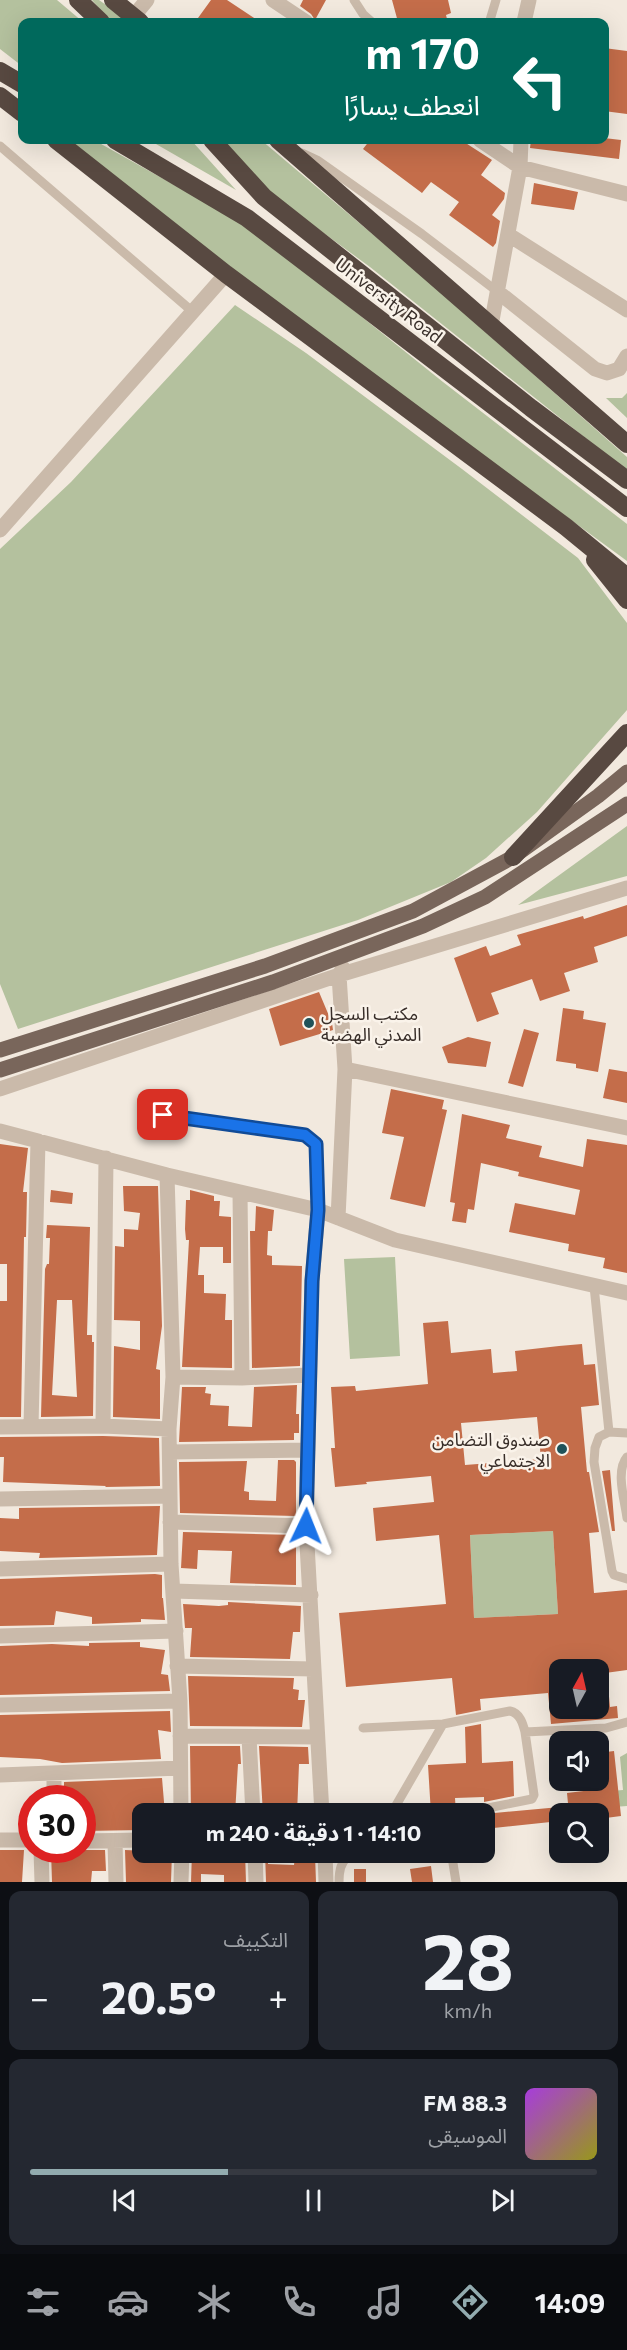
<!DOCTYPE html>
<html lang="ar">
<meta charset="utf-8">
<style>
:root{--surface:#171b24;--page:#242831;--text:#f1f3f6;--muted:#9ea1a6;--line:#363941;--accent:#92abaf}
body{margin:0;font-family:Commissioner,"Noto Sans Arabic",sans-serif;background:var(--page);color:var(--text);direction:rtl;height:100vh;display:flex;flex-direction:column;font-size:22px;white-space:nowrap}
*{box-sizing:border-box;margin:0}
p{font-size:20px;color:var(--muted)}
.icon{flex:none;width:33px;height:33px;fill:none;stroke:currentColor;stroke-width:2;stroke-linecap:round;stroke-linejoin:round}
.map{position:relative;height:1882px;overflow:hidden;direction:ltr}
.panel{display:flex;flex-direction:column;gap:9px;padding:9px;background:#0d0f14;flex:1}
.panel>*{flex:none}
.hud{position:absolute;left:18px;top:18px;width:591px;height:126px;border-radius:12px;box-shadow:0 6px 24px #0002;direction:rtl;background:#00695c;color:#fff;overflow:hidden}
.needle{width:39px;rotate:8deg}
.controls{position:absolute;left:549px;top:1659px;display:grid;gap:12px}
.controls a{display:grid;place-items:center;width:60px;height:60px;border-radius:12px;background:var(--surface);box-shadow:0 6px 24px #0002;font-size:30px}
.speed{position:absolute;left:18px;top:1785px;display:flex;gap:12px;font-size:30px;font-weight:700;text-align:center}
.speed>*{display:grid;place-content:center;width:78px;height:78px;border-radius:50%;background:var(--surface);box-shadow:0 6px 24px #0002;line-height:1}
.speed .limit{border:9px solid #d22;background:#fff;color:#111}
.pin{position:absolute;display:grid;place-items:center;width:51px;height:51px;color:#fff;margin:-26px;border-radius:12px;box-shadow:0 3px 9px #0006}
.me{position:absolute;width:66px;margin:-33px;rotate:2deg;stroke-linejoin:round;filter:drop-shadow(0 0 4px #0008)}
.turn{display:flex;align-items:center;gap:21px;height:126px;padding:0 30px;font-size:27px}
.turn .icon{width:78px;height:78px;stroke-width:2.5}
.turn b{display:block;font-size:42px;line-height:51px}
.big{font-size:45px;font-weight:700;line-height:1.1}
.panel .tile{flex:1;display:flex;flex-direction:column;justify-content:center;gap:9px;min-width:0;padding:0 21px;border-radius:12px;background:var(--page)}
.panel .dial{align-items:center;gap:0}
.dial b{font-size:78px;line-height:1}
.song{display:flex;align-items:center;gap:18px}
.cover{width:72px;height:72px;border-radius:9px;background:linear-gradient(135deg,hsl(280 70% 55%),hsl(60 70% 35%))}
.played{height:6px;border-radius:3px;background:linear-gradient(90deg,var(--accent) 35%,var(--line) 35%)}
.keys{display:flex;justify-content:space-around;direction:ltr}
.heat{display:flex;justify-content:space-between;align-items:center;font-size:33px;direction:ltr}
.panel .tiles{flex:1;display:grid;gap:9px;grid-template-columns:1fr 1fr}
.tile:last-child{grid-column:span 2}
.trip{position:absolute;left:132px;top:1803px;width:363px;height:60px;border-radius:12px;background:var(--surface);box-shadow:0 6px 24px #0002;font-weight:700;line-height:60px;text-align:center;direction:rtl}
.tab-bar{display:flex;height:96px;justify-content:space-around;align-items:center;background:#090b0e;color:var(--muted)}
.tab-bar .icon{width:42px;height:42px}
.tab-bar .active{color:var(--accent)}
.tab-bar b{font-size:27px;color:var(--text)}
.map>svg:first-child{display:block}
</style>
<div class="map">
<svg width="627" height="1882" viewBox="0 0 627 1882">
<rect width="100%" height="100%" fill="#f2e9de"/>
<path fill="#b4c19e" d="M 0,0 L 57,0 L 83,22 L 22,22 L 22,66 L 0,49 Z
M 92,0 L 99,0 L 130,22 L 111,22 Z
M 63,140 L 94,140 L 251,228 L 443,382 L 627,524 L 627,561 L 331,344 Z
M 149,140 L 191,140 L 236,190 Z
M 221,140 L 261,140 L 421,275 L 627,457 L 627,471 L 370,267 L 276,198 Z
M 235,305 L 306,353 L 462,469 L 578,558 L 627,623 L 627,710 L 537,812 L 486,858 L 451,882 L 358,920 L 18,1029 L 0,984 L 0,549 L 71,482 Z
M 627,393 L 627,418 L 606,398 L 622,398 Z
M 627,826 L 627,876 L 518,905 Z
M 395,1257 L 400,1356 L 350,1359 L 344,1259 Z
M 553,1531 L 558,1614 L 474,1618 L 470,1535 Z
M 627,1753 L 627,1806 L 588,1809 L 587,1793 L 623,1790 L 620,1757 Z"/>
<path fill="#c46d4a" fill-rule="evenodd" d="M 211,0 L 227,0 L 260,22 L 204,22 L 198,18 Z
M 303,0 L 326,0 L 315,20 L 311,14 L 300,6 Z
M 392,0 L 448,0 L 451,13 L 446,15 L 447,19 L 432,22 L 398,22 Z
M 604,48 L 627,51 L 627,114 L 604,111 Z
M 604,138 L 621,140 L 619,159 L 530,148 L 531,140 Z
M 370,140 L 461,140 L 492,160 L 481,175 L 505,193 L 504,199 L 492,215 L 500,221 L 496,243 L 493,247 L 449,215 L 459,202 L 431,182 L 422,193 L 363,149 Z
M 534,183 L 578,192 L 574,210 L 531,204 Z
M 627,905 L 627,936 L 594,947 L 598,962 L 564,973 L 570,991 L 540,1001 L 532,979 L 491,993 L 499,1014 L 477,1022 L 454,958 L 486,946 L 490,956 L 521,945 L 517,935 L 583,916 L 584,919 Z
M 319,992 L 332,1023 L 333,1030 L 280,1046 L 269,1009 Z
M 563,1008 L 584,1011 L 583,1019 L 606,1023 L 598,1072 L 576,1068 L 576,1064 L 556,1061 Z
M 524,1029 L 539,1033 L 523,1087 L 508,1083 Z
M 468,1037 L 491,1042 L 486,1067 L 448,1063 L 442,1047 Z
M 609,1069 L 627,1072 L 627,1103 L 603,1098 Z
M 391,1089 L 444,1100 L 442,1109 L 447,1110 L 425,1207 L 390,1199 L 404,1137 L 382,1133 Z
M 462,1114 L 510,1125 L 506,1138 L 542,1146 L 539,1157 L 583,1167 L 587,1139 L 627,1145 L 627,1273 L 603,1268 L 605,1258 L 568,1251 L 569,1244 L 509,1232 L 515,1203 L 575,1215 L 580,1190 L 518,1176 L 519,1172 L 481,1163 L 474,1210 L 468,1209 L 466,1223 L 452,1221 L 455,1203 L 450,1202 Z
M 0,1144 L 28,1148 L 23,1192 L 27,1192 L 26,1237 L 24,1237 L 21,1417 L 0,1417 L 0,1301 L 7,1301 L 7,1264 L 0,1264 Z
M 123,1186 L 158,1186 L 162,1326 L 156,1369 L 160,1370 L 160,1419 L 113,1417 L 114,1346 L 140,1350 L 140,1321 L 114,1320 L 115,1246 L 124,1247 L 124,1229 L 138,1230 L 140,1213 L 124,1211 Z
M 51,1190 L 73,1193 L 72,1204 L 50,1202 Z
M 190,1190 L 214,1196 L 214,1201 L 220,1201 L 219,1216 L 231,1217 L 231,1263 L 223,1263 L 223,1247 L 200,1247 L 198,1275 L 204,1275 L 204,1293 L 226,1294 L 225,1320 L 232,1320 L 232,1368 L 182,1367 L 189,1240 L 186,1240 L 185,1229 L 186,1200 L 190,1200 Z
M 256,1206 L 274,1210 L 272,1231 L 268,1231 L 267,1255 L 272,1256 L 272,1265 L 302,1266 L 300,1366 L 252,1368 L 250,1231 L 255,1231 Z
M 47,1225 L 90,1227 L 87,1335 L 92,1335 L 92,1342 L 94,1342 L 93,1416 L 41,1417 L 45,1269 L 47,1264 L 49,1264 L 50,1238 L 46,1238 ZM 57,1300 L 72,1300 L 77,1397 L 52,1395 Z
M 448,1321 L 451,1353 L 491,1349 L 493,1373 L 517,1371 L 515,1351 L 559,1346 L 582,1344 L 584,1365 L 595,1364 L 599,1405 L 581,1407 L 587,1472 L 589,1472 L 599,1532 L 589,1533 L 594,1593 L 627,1590 L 627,1670 L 598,1674 L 598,1670 L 560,1670 L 560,1712 L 598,1708 L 598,1676 L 607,1675 L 610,1707 L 617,1706 L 618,1718 L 551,1724 L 548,1693 L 480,1699 L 481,1710 L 456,1715 L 452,1678 L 346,1687 L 339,1613 L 446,1604 L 439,1535 L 376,1541 L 373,1508 L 434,1502 L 431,1476 L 366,1482 L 367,1484 L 335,1487 L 331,1448 L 335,1448 L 331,1387 L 355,1386 L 356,1391 L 428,1384 L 423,1323 ZM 537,1417 L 541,1459 L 465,1465 L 461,1423 ZM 553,1531 L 558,1614 L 474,1618 L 470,1535 Z
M 297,1385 L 296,1414 L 299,1414 L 299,1433 L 294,1433 L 294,1440 L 179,1442 L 182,1387 L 206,1387 L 205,1393 L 211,1394 L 210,1405 L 229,1406 L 228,1426 L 252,1427 L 254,1387 Z
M 103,1436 L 159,1438 L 160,1486 L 105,1487 L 106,1486 L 3,1482 L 4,1457 L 0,1457 L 0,1437 Z
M 278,1460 L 294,1460 L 296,1462 L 296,1516 L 180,1513 L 179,1462 L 247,1461 L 244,1491 L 249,1492 L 249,1500 L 276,1501 Z
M 610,1470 L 615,1531 L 612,1531 L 602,1471 Z
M 160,1506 L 157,1555 L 39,1558 L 40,1553 L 0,1551 L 0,1518 L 19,1519 L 19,1508 Z
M 183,1532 L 296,1535 L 296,1585 L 230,1583 L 232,1551 L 198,1550 L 197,1569 L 181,1568 Z
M 155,1574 L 162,1575 L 162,1598 L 163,1598 L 165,1620 L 141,1619 L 141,1622 L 92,1624 L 92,1617 L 56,1611 L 54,1625 L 0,1626 L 0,1579 Z
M 228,1602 L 301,1606 L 300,1632 L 293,1632 L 290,1659 L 190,1657 L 192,1628 L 185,1628 L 183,1604 L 219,1606 L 228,1605 Z
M 140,1642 L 140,1647 L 165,1650 L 161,1674 L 168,1675 L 170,1691 L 0,1695 L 0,1646 L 52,1644 L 89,1646 L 89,1643 Z
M 188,1676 L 294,1678 L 293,1689 L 299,1690 L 298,1700 L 305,1700 L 302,1727 L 190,1726 Z
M 170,1711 L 171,1732 L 158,1730 L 161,1759 L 62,1763 L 40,1759 L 0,1757 L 0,1715 Z
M 481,1724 L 482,1763 L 513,1761 L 514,1796 L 484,1802 L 484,1797 L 455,1798 L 456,1814 L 431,1814 L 428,1765 L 466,1763 L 465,1727 Z
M 190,1746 L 240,1746 L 241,1764 L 238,1764 L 235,1814 L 191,1814 Z
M 259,1746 L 308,1747 L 309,1764 L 299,1764 L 297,1814 L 263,1814 Z
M 614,1751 L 621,1816 L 598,1819 L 598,1814 L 569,1814 L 567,1793 L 600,1789 L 598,1753 Z
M 162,1778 L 165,1814 L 142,1814 L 142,1830 L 82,1831 L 82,1798 L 64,1798 L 64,1782 Z
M 560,1807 L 560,1821 L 484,1829 L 484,1814 Z
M 0,1850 L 24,1850 L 22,1882 L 0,1882 Z
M 51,1850 L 105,1850 L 106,1871 L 92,1871 L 91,1882 L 52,1882 Z
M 125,1850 L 172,1852 L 171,1882 L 126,1882 Z
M 192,1852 L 245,1852 L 246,1882 L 224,1882 L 224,1875 L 201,1874 L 201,1882 L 191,1882 Z
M 265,1852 L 268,1852 L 268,1864 L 294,1865 L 295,1856 L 301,1857 L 301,1854 L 315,1855 L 316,1882 L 266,1882 Z
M 431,1866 L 433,1882 L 412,1882 L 410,1869 Z
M 354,1869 L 366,1869 L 366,1882 L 354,1882 Z"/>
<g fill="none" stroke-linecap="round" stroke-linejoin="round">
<path stroke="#cabaaa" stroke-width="9" d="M 354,0 L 363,14 L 372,22
M 490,20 L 496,0
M 0,146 L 193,312
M 302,153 L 317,160 L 422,234 L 498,292
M 163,1115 L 305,1135 L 316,1144 L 318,1210
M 594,1286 L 609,1432 L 599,1437 L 595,1448 L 594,1462 L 612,1571 L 614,1575 L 627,1579
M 609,1432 L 627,1433
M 627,1457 C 615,1471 625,1501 627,1518
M 363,1728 L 443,1724 L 510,1711 C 520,1713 523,1724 525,1732 L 606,1728 L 627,1722
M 488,1808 L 532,1799 L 534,1795 L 525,1732
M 391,1814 L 443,1724
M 449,1852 L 452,1857 L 456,1882
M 339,1882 C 339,1850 355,1855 380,1852"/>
<path stroke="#cabaaa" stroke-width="15" d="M 273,0 L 306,22
M 133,17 L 147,0
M 524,22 L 529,0
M 480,140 L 520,167 L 627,194
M 509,235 L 627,310
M 498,292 L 595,369 L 607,373 L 619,369 L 627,356
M 491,326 L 520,167 L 521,140
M 0,530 L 226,274
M 345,1069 L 627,1128
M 0,1089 L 339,975 L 627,888
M 0,1131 L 167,1175 L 318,1210 L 395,1240 L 627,1293
M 167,1175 L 173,1377 L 169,1429 L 171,1564 L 180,1701 L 181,1814
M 240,1192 L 242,1378
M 318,1210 L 312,1281 L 306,1526 L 322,1814
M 338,1218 L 345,1069 L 339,975 L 343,968
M 173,1377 L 242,1378 L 308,1375
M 31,1426 L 38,1141
M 103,1426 L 106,1158
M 0,1427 L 103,1426 L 169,1429
M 170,1452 L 308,1450
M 0,1499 L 170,1496
M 170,1522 L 306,1526
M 0,1569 L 171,1564
M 173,1591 L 311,1595
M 0,1636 L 176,1631
M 177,1666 L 313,1669
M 0,1705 L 180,1701
M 180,1736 L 317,1737
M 249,1737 L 253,1814
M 54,1773 L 54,1798
M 0,1775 L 180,1768
M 0,1840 L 32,1840
M 82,1841 L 142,1840
M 115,1841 L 116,1882
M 41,1850 L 42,1882
M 255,1852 L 256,1882
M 325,1852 L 326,1882
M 181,1882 L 182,1852"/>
<path stroke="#79665b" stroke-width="15" d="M 0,1050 L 265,966 L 413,911 L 513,857 L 598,796 L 627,772
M 0,1070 L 273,982 L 423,926 L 485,897 L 627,804"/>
<path stroke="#584941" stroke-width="18" d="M 78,0 L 101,22
M 113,0 L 140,22
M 0,71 L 22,84
M 0,96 L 22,113
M 56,140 L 226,274 L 566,527 L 627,577
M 115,140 L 247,218 L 627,508
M 212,140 L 264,197 L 531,408 L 627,480
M 278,140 L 627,444
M 595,560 L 627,600
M 513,857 L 627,733"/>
</g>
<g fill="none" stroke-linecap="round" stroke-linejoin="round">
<defs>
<path id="route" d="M 163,1115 L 305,1135 L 316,1144 L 318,1210 L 312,1281 L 306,1526"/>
</defs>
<use href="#route" stroke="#114b97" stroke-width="15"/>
<use href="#route" stroke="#1a73e8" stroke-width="10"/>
</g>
<g fill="#1f5259" stroke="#faf3ea" stroke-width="2">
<circle cx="309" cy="1023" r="6"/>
<circle cx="562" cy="1449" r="6"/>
</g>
<g text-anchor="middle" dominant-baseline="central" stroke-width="5" stroke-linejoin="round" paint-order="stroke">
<g font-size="18" fill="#382e29" stroke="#faf3ea">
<text transform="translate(389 300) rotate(37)">University Road</text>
</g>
<g font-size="18" fill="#382e29" stroke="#faf3ea" text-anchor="start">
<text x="321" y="1013">مكتب السجل<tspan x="321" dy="21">المدني الهضبة</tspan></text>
<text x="550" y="1439" text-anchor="end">صندوق التضامن<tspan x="550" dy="21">الاجتماعي</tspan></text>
</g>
</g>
</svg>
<div class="controls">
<a><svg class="needle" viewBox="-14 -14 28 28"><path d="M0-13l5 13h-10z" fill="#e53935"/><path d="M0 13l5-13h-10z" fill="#9ea1a6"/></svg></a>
<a><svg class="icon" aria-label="sound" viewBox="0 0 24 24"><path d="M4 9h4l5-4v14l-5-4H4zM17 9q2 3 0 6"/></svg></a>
<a><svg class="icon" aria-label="search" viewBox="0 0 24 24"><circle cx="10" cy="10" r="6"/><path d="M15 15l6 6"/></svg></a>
</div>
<div class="speed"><div class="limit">30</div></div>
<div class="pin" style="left:163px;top:1115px;background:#d93025"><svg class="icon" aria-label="arrive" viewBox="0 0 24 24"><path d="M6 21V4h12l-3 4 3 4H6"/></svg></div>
<svg class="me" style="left:306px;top:1526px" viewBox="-20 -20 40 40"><path d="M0-17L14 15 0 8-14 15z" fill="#1a73e8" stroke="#fff" stroke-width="4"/></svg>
<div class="trip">14:10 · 1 دقيقة · 240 m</div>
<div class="hud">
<div class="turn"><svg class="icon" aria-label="left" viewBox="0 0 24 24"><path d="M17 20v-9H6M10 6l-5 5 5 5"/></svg><div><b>170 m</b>انعطف يسارًا</div></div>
</div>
</div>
<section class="panel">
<div class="tiles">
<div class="tile dial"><b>28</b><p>km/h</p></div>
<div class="tile"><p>التكييف</p>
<div class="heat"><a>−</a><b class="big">20.5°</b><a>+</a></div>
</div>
<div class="tile">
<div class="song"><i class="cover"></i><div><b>88.3 FM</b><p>الموسيقى</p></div></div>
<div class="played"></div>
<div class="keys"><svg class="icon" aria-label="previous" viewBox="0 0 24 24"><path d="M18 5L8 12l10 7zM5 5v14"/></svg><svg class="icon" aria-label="pause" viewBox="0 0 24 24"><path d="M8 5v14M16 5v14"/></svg><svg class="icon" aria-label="next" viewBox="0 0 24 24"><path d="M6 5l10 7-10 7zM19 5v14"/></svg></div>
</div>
</div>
</section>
<nav class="tab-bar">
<b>14:09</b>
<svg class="icon active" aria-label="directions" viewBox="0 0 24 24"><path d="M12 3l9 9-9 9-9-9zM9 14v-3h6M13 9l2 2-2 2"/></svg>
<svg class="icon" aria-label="music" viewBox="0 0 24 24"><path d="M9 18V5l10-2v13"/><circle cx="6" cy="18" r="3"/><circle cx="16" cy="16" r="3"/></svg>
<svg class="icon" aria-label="phone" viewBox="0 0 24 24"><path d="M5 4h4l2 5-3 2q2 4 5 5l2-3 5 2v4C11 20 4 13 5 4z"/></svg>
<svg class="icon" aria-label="climate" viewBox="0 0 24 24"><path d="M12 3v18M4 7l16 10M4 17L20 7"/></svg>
<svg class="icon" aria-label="car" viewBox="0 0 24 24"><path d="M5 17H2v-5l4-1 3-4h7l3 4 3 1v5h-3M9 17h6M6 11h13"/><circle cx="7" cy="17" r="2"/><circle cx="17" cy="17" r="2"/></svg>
<svg class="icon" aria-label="filters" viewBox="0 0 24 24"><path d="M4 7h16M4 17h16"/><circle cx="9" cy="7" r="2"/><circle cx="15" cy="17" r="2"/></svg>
</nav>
